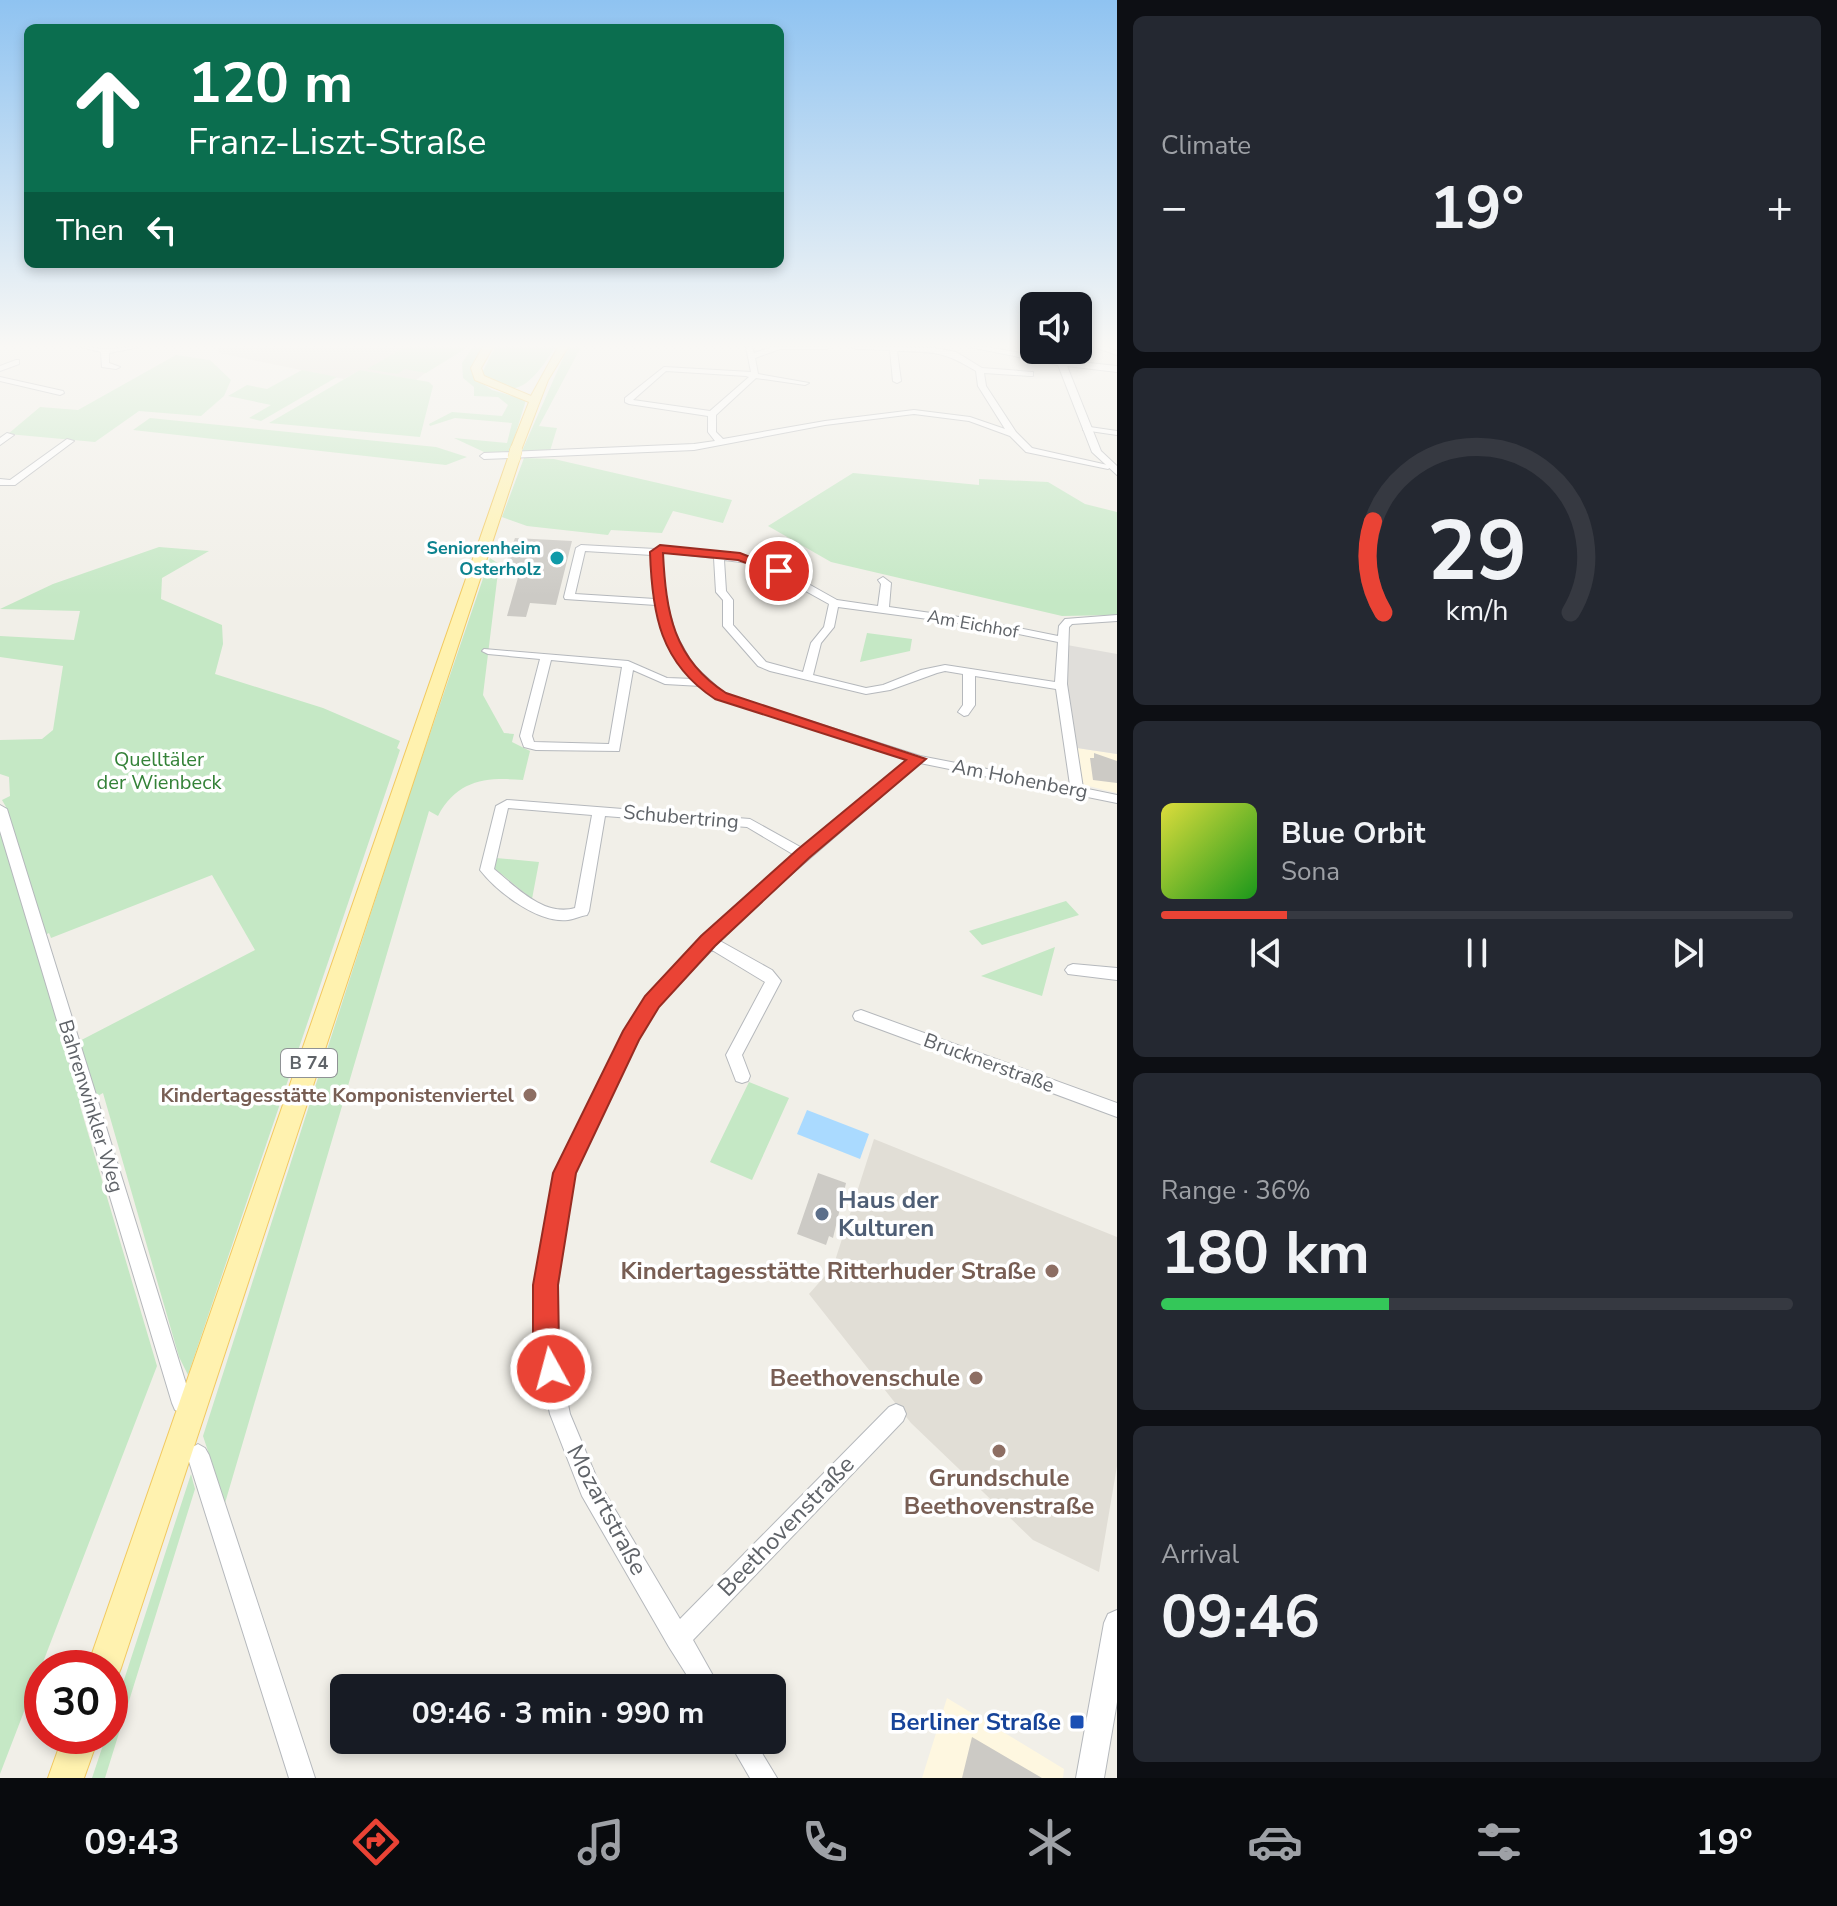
<!DOCTYPE html>
<meta charset="utf-8">
<style>
:root{--surface:#171b24;--page:#242831;--text:#f1f3f6;--muted:#9ea1a6;--line:#363941;--accent:#ea4335}
body{margin:0;font-family:"Nunito Sans",sans-serif;background:var(--page);color:var(--text);height:100vh;display:flex;flex-direction:column;font-size:30px;white-space:nowrap}
*{box-sizing:border-box;margin:0}
p{font-size:26px;color:var(--muted)}
.icon{flex:none;width:44px;height:44px;fill:none;stroke:currentColor;stroke-width:2;stroke-linecap:round;stroke-linejoin:round}
.map{position:relative;flex:1;overflow:hidden}
.panel{display:flex;flex-direction:column;gap:16px;padding:16px;background:#0d0f14;width:720px}
.panel>*{flex:none}
.top-card{position:absolute;left:24px;top:24px;width:760px;height:244px;border-radius:12px;box-shadow:0 4px 12px #0003;background:#0b6e4f;color:#fff;overflow:hidden}
.tools{position:absolute;left:1020px;top:292px;display:grid;gap:16px}
.tools a{display:grid;place-items:center;width:72px;height:72px;border-radius:12px;background:var(--surface);box-shadow:0 4px 12px #0003;font-size:40px}
.speed{position:absolute;left:24px;top:1650px;display:flex;gap:16px;font-size:40px;font-weight:700;text-align:center}
.speed>*{display:grid;place-content:center;width:104px;height:104px;border-radius:50%;background:var(--surface);box-shadow:0 4px 12px #0003;line-height:1}
.speed .limit{border:12px solid #d22;background:#fff;color:#111}
.pin{position:absolute;display:grid;place-items:center;width:68px;height:68px;color:#fff;margin:-34px;border:4px solid #fff;border-radius:50%;box-shadow:0 2px 8px #0007}
.me{position:absolute;width:88px;margin:-44px;rotate:353deg;stroke-linejoin:round;filter:drop-shadow(0 0 6px #0008)}
.turn{display:flex;align-items:center;gap:28px;height:168px;padding:0 32px;font-size:36px}
.turn .icon{width:104px;height:104px;stroke-width:2.5}
.turn b{display:block;font-size:56px;line-height:68px}
.then{display:flex;align-items:center;height:76px;padding:0 32px;background:#0003;gap:16px;font-size:30px}
.big{font-size:60px;font-weight:700;line-height:1.1}
.panel .widget{flex:1;display:flex;flex-direction:column;justify-content:center;gap:12px;min-width:0;padding:0 28px;border-radius:12px;background:var(--page)}
.panel .dial{align-items:center;gap:0}
.dial svg{height:208px;overflow:visible;fill:none;stroke:var(--line);stroke-width:7;stroke-linecap:round;text-anchor:middle}
.dial text{fill:var(--text);stroke:none}
.song{display:flex;align-items:center;gap:24px}
.cover{width:96px;height:96px;border-radius:12px;background:linear-gradient(135deg,hsl(60 70% 55%),hsl(120 70% 35%))}
.played{height:8px;border-radius:4px;background:linear-gradient(90deg,var(--accent) 20%,var(--line) 20%)}
.keys{display:flex;justify-content:space-around;direction:ltr}
.heat{display:flex;justify-content:space-between;align-items:center;font-size:44px;direction:ltr}
.charge{height:12px;border-radius:6px;background:linear-gradient(90deg,#34c759 36%,var(--line) 0)}
.trip{position:absolute;left:330px;top:1674px;width:456px;height:80px;border-radius:12px;background:var(--surface);box-shadow:0 4px 12px #0003;font-weight:700;line-height:80px;text-align:center}
.menu{display:flex;height:128px;justify-content:space-around;align-items:center;background:#090b0e;color:var(--muted)}
.menu .icon{width:56px;height:56px}
.menu .current{color:var(--accent)}
.menu b{font-size:36px;color:var(--text)}
main{display:flex;flex:1;min-height:0}
.map>svg:first-child{display:block}
</style>
<main>
<div class="map">
<svg width="1117" height="1778" viewBox="0 0 1117 1778">
<rect width="100%" height="100%" fill="#f1efe8"/>
<path fill="#fef7e0" d="M 1077,748 L 1117,754 L 1117,793 L 1080,784 Z
M 947,1698 L 1064,1769 L 1063,1778 L 922,1778 Z"/>
<path fill="#e0deda" d="M 1067,645 L 1117,654 L 1117,754 L 1077,748 L 1066,687 Z"/>
<path fill="#e1ded6" d="M 217,347 L 460,347 L 416,380 L 360,370 L 344,379 L 219,353 Z
M 874,1139 L 1117,1237 L 1117,1466 L 1099,1572 L 1033,1540 L 911,1423 L 809,1294 L 833,1267 Z"/>
<path fill="#c5e8c5" fill-rule="evenodd" d="M 405,347 L 468,347 L 426,373 L 405,369 L 397,374 L 367,369 Z
M 473,347 L 483,347 L 472,367 L 474,378 L 492,390 L 526,400 L 510,452 L 484,452 L 454,438 L 507,443 L 512,423 L 455,418 L 430,426 L 429,424 L 452,412 L 502,416 L 508,405 L 498,397 L 474,396 L 474,387 L 463,378 L 462,363 Z
M 495,347 L 555,347 C 538,374 515,410 482,373 Z
M 568,347 L 581,347 L 539,426 L 557,428 L 550,451 L 522,451 Z
M 176,355 L 210,360 L 231,380 L 224,396 L 201,416 L 139,411 L 95,442 L 8,434 L 40,407 L 78,410 Z
M 302,370 L 337,377 L 261,421 L 249,418 L 271,405 L 228,396 L 247,385 L 267,389 Z
M 360,370 L 429,382 L 433,386 L 420,437 L 269,423 Z
M 150,418 L 436,447 L 467,457 L 446,465 L 133,430 Z
M 524,458 L 554,459 L 732,500 L 723,523 L 673,511 L 662,533 L 611,530 L 608,535 L 527,526 L 502,517 Z
M 853,473 L 979,485 L 979,479 L 1048,482 L 1085,504 L 1117,512 L 1117,615 L 1062,616 L 831,562 L 768,526 Z
M 159,547 L 209,551 L 162,578 L 161,599 L 222,625 L 223,644 L 215,674 L 323,708 L 400,741 L 397,748 L 400,750 L 188,1375 L 179,1357 L 103,1093 L 80,1106 L 157,1366 L 0,1774 L 0,808 L 6,807 L 2,800 L 10,796 L 9,777 L 0,774 L 0,740 L 42,739 L 53,730 L 63,666 L 0,657 L 0,636 L 74,640 L 80,611 L 0,609 L 53,584 ZM 212,875 L 255,950 L 66,1048 L 33,941 L 49,933 L 51,938 Z
M 490,558 L 499,564 L 483,695 L 504,733 L 514,734 L 512,742 L 530,751 L 523,780 C 486,777 457,780 438,816 L 429,811 L 225,1503 L 203,1436 L 405,807 Z
M 867,633 L 912,639 L 910,651 L 860,662 Z
M 496,858 L 539,862 L 532,899 L 494,868 Z
M 1066,901 L 1079,915 L 982,945 L 969,931 Z
M 1055,947 L 1042,996 L 981,976 Z
M 749,1082 L 789,1098 L 752,1180 L 710,1162 Z
M 191,1474 L 195,1489 L 105,1778 L 92,1778 L 106,1736 L 110,1736 L 110,1723 Z"/>
<path fill="#aadaff" d="M 807,1110 L 869,1134 L 860,1159 L 797,1134 Z"/>
<path fill="#cccac5" d="M 515,538 L 572,541 L 556,605 L 530,603 L 526,617 L 507,616 L 519,574 L 502,573 Z
M 1094,753 L 1117,761 L 1117,783 L 1093,780 L 1090,758 L 1094,758 Z
M 818,1173 L 846,1183 L 833,1238 L 829,1236 L 826,1245 L 797,1234 Z
M 972,1737 L 1042,1778 L 962,1778 Z"/>
<g fill="none" stroke-linecap="round" stroke-linejoin="round">
<defs>
<path id="minor" d="M 81,347 L 105,349 L 140,347 L 109,353 L 109,363 L 120,367 L 116,369 L 102,367 L 101,352 Z
M 746,347 L 752,347 L 754,353 L 773,347 L 830,347 L 826,349 L 780,349 L 755,358 L 758,374 L 809,383 L 805,385 L 756,378 L 716,415 L 716,432 L 723,439 L 825,421 L 914,410 L 970,417 L 1005,429 L 978,386 L 976,371 C 943,351 935,352 897,351 L 901,381 L 897,383 L 893,381 L 890,350 L 856,349 L 852,347 L 935,348 L 956,352 L 982,368 L 1033,372 L 1033,376 L 1030,376 L 984,373 L 986,386 L 1016,432 L 1032,448 L 1112,466 L 1108,469 L 1026,452 L 1010,436 L 969,421 L 914,414 L 825,425 L 694,450 L 484,459 L 480,456 L 484,453 L 694,444 L 715,441 L 708,432 L 708,416 L 629,404 L 625,402 L 625,398 L 664,367 L 751,372 ZM 666,371 L 746,376 L 749,377 L 710,411 L 633,400 Z
M 1094,347 L 1105,347 L 1117,351 L 1117,355 Z
M 16,360 L 19,360 L 19,364 L 0,371 L 0,366 Z
M 0,377 L 63,391 L 64,393 L 60,395 L 0,381 Z
M 1083,426 L 1117,431 L 1117,435 L 1083,430 Z
M 7,433 L 14,435 L 0,445 L 0,438 Z
M 67,439 L 74,441 L 15,485 L 0,485 L 0,479 L 10,480 Z
M 581,545 L 655,549 L 660,546 L 715,553 L 719,551 L 724,554 L 764,559 L 837,600 L 878,606 L 881,584 L 878,580 L 883,577 L 891,583 L 889,607 L 973,619 L 1058,636 L 1059,626 L 1065,619 L 1117,615 L 1117,621 L 1072,624 L 1069,627 L 1067,684 L 1083,788 L 1117,795 L 1117,803 L 920,763 L 749,911 L 720,941 L 772,970 L 781,981 L 742,1055 L 750,1076 L 748,1081 L 742,1083 L 736,1081 L 726,1055 L 765,982 L 712,950 L 657,1006 L 637,1040 L 574,1173 L 554,1285 L 556,1346 L 570,1414 L 598,1481 L 680,1619 L 889,1407 L 896,1404 L 903,1407 L 906,1414 L 903,1421 L 693,1640 L 720,1688 L 695,1688 L 669,1647 L 582,1496 L 550,1414 L 536,1346 L 536,1285 L 559,1168 L 624,1033 L 647,998 L 701,942 L 703,937 L 707,936 L 739,903 L 796,856 L 747,827 L 605,816 L 589,911 L 587,915 C 581,916 574,919 568,920 C 539,924 497,892 480,870 L 496,806 L 507,800 L 750,819 L 804,849 L 909,760 L 717,698 L 701,686 L 665,684 L 633,670 L 619,751 L 536,750 L 524,747 L 520,736 L 540,659 L 488,654 L 482,651 L 484,649 L 628,661 L 667,678 L 694,679 C 674,658 661,633 656,605 L 565,599 L 564,597 L 576,548 ZM 585,551 L 652,555 L 655,599 L 575,594 ZM 662,552 L 714,558 L 716,592 L 723,600 L 723,626 L 758,666 L 770,671 L 866,694 L 890,690 L 937,673 L 945,671 L 963,674 L 963,705 L 958,712 L 964,716 L 968,715 L 975,705 L 975,676 L 1056,689 L 1070,785 L 920,756 L 725,694 L 693,665 L 675,633 L 665,595 ZM 724,560 L 757,564 L 829,604 L 824,627 L 811,643 L 803,672 L 766,662 L 733,625 L 733,600 L 726,591 ZM 838,607 L 973,625 L 1058,642 L 1055,682 L 945,665 L 921,670 L 883,685 L 866,688 L 813,675 L 821,643 L 834,627 ZM 551,660 L 622,667 L 609,744 L 534,742 L 532,736 ZM 508,808 L 592,815 L 575,908 C 544,917 516,887 494,869 Z
M 0,805 L 7,809 L 192,1403 L 189,1410 L 182,1413 L 175,1410 L 172,1403 L 0,831 Z
M 1073,964 L 1117,968 L 1117,980 L 1068,974 L 1065,970 L 1068,966 Z
M 861,1010 L 1117,1103 L 1117,1117 L 855,1020 L 853,1016 L 855,1012 Z
M 198,1444 L 205,1448 L 209,1455 L 315,1778 L 289,1778 L 187,1455 L 191,1448 Z
M 728,1740 L 754,1740 L 777,1778 L 750,1778 Z"/>
<path id="tertiary" d="M 970,347 L 986,347 L 1061,360 L 1117,366 L 1117,372 L 1067,366 L 1101,451 L 1117,466 L 1117,475 L 1092,452 L 1058,365 Z
M 1117,1610 L 1117,1702 L 1104,1778 L 1076,1778 L 1104,1623 L 1108,1614 Z"/>
<path id="primary" d="M 483,347 L 493,347 L 481,368 L 484,376 L 531,396 L 558,347 L 568,347 L 548,380 L 520,453 L 510,450 L 529,402 L 475,380 L 471,368 Z
M 514,454 L 520,458 L 121,1668 L 116,1680 L 110,1682 L 110,1668 L 87,1668 L 508,458 Z
M 63,1736 L 99,1736 L 84,1778 L 48,1778 Z"/>
</defs>
<use href="#minor" stroke="#b5b8bc" stroke-width="2"/>
<use href="#tertiary" stroke="#b5b8bc" stroke-width="2"/>
<use href="#primary" stroke="#f2c960" stroke-width="2"/>
<use href="#minor" fill="#fff" fill-rule="evenodd"/>
<use href="#tertiary" fill="#fff" fill-rule="evenodd"/>
<use href="#primary" fill="#fff2af" fill-rule="evenodd"/>
<defs>
<path id="primary-bridge" d="M 514,458 L 516,450"/>
</defs>
<use href="#primary-bridge" stroke="#f2c960" stroke-width="13" stroke-linecap="butt"/>
<use href="#primary-bridge" stroke="#fff2af" stroke-width="12"/>
</g>
<linearGradient id="sky" x2="0" y2="1"><stop stop-color="#8fc3f1"/><stop offset="0.58" stop-color="#f9f8f5"/><stop offset="1" stop-color="#f9f8f5" stop-opacity="0"/></linearGradient>
<rect width="1117" height="596" fill="url(#sky)"/>
<path fill="#ea4335" stroke="#982c22" stroke-width="2" d="M 660,545 L 740,553 L 786,571 L 779,575 L 738,560 L 663,553 C 666,612 673,659 726,693 L 926,759 L 809,858 L 715,946 L 659,1007 L 639,1040 L 576,1173 L 558,1285 L 559,1346 L 564,1369 L 560,1378 L 551,1382 L 542,1378 L 533,1346 L 533,1285 L 553,1173 L 623,1031 L 645,996 L 701,936 L 797,850 L 906,760 L 715,699 C 660,663 652,614 650,552 Z"/>
<circle fill="#0f9aa8" stroke="#fff" stroke-width="3" cx="557" cy="558" r="8"/>
<g fill="#8d6e63" stroke="#fff" stroke-width="3">
<circle cx="530" cy="1095" r="8"/>
<circle cx="1052" cy="1271" r="8"/>
<circle cx="976" cy="1378" r="8"/>
<circle cx="999" cy="1451" r="8"/>
</g>
<circle fill="#5c6f8a" stroke="#fff" stroke-width="3" cx="822" cy="1214" r="8"/>
<rect fill="#1a4fb4" stroke="#fff" stroke-width="3" x="1069" y="1714" width="16" height="16" rx="4"/>
<g text-anchor="middle" dominant-baseline="central" stroke-width="7" stroke-linejoin="round" paint-order="stroke">
<g font-size="18" font-weight="bold" fill="#0d838f" stroke="#fff" text-anchor="end">
<text x="541" y="548">Seniorenheim<tspan x="541" dy="21">Osterholz</tspan></text>
</g>
<g font-size="18" fill="#5f6368" stroke="#fff">
<text transform="translate(973 624) rotate(10)">Am Eichhof</text>
</g>
<rect fill="#fff" stroke="#8f9295" stroke-width="2" x="281" y="1049" width="56" height="28" rx="6"/>
<g font-size="18" font-weight="bold" fill="#5f6368">
<text x="309" y="1063">B 74</text>
</g>
<g font-size="20" fill="#348238" stroke="#fff">
<text x="159" y="759">Quelltäler<tspan x="159" dy="23">der Wienbeck</tspan></text>
</g>
<g font-size="20" fill="#5f6368" stroke="#fff">
<text transform="translate(1020 779) rotate(11)">Am Hohenberg</text>
<text transform="translate(681 817) rotate(5)">Schubertring</text>
<text transform="translate(989 1063) rotate(20)">Brucknerstraße</text>
<text transform="translate(91 1106) rotate(73)">Bahrenwinkler Weg</text>
</g>
<g font-size="20" font-weight="bold" fill="#785e54" stroke="#fff" text-anchor="end">
<text x="514" y="1095">Kindertagesstätte Komponistenviertel</text>
</g>
<g font-size="24" font-weight="bold" fill="#4e5e75" stroke="#fff" text-anchor="start">
<text x="838" y="1200">Haus der<tspan x="838" dy="28">Kulturen</tspan></text>
</g>
<g font-size="24" font-weight="bold" fill="#785e54" stroke="#fff" text-anchor="end">
<text x="1036" y="1271">Kindertagesstätte Ritterhuder Straße</text>
<text x="960" y="1378">Beethovenschule</text>
<text x="999" y="1478" text-anchor="middle">Grundschule<tspan x="999" dy="28">Beethovenstraße</tspan></text>
</g>
<g font-size="24" fill="#5f6368" stroke="#fff">
<text transform="translate(607 1510) rotate(62)">Mozartstraße</text>
<text transform="translate(786 1526) rotate(-46)">Beethovenstraße</text>
</g>
<g font-size="24" font-weight="bold" fill="#164399" stroke="#fff" text-anchor="end">
<text x="1061" y="1722">Berliner Straße</text>
</g>
</g>
</svg>
<div class="tools">
<a><svg class="icon" aria-label="sound" viewBox="0 0 24 24"><path d="M4 9h4l5-4v14l-5-4H4zM17 9q2 3 0 6"/></svg></a>
</div>
<div class="speed"><div class="limit">30</div></div>
<div class="pin" style="left:779px;top:571px;background:#d93025"><svg class="icon" aria-label="arrive" viewBox="0 0 24 24"><path d="M6 21V4h12l-3 4 3 4H6"/></svg></div>
<svg class="me" style="left:551px;top:1369px" viewBox="-20 -20 40 40"><circle r="17" fill="#ea4335" stroke="#fff" stroke-width="3"/><path d="M0-11L8 9 0 5-8 9z" fill="#fff"/></svg>
<div class="trip">09:46 · 3 min · 990 m</div>
<div class="top-card">
<div class="turn"><svg class="icon" aria-label="ahead" viewBox="0 0 24 24"><path d="M12 20V5M6 11l6-6 6 6"/></svg><div><b>120 m</b>Franz-Liszt-Straße</div></div>
<div class="then">Then<svg class="icon" aria-label="left" viewBox="0 0 24 24"><path d="M17 20v-9H6M10 6l-5 5 5 5"/></svg></div>
</div>
</div>
<section class="panel">
<div class="widget"><p>Climate</p>
<div class="heat"><a>−</a><b class="big">19°</b><a>+</a></div>
</div>
<div class="widget dial"><svg viewBox="0 0 100 80">
<path d="M14 69A42 42 0 1 1 86 69"/>
<path d="M14 69A42 42 0 0 1 10 34" stroke="#ea4335"/>
<text x="50" y="56" font-size="32" font-weight="700">29</text>
<text x="50" y="72" font-size="11">km/h</text>
</svg></div>
<div class="widget">
<div class="song"><i class="cover"></i><div><b>Blue Orbit</b><p>Sona</p></div></div>
<div class="played"></div>
<div class="keys"><svg class="icon" aria-label="previous" viewBox="0 0 24 24"><path d="M18 5L8 12l10 7zM5 5v14"/></svg><svg class="icon" aria-label="pause" viewBox="0 0 24 24"><path d="M8 5v14M16 5v14"/></svg><svg class="icon" aria-label="next" viewBox="0 0 24 24"><path d="M6 5l10 7-10 7zM19 5v14"/></svg></div>
</div>
<div class="widget"><p>Range · 36%</p><b class="big">180 km</b><div class="charge"></div></div>
<div class="widget"><p>Arrival</p><b class="big">09:46</b></div>
</section>
</main>
<nav class="menu">
<b>09:43</b>
<svg class="icon current" aria-label="directions" viewBox="0 0 24 24"><path d="M12 3l9 9-9 9-9-9zM9 14v-3h6M13 9l2 2-2 2"/></svg>
<svg class="icon" aria-label="music" viewBox="0 0 24 24"><path d="M9 18V5l10-2v13"/><circle cx="6" cy="18" r="3"/><circle cx="16" cy="16" r="3"/></svg>
<svg class="icon" aria-label="phone" viewBox="0 0 24 24"><path d="M5 4h4l2 5-3 2q2 4 5 5l2-3 5 2v4C11 20 4 13 5 4z"/></svg>
<svg class="icon" aria-label="climate" viewBox="0 0 24 24"><path d="M12 3v18M4 7l16 10M4 17L20 7"/></svg>
<svg class="icon" aria-label="car" viewBox="0 0 24 24"><path d="M5 17H2v-5l4-1 3-4h7l3 4 3 1v5h-3M9 17h6M6 11h13"/><circle cx="7" cy="17" r="2"/><circle cx="17" cy="17" r="2"/></svg>
<svg class="icon" aria-label="filters" viewBox="0 0 24 24"><path d="M4 7h16M4 17h16"/><circle cx="9" cy="7" r="2"/><circle cx="15" cy="17" r="2"/></svg>
<b>19°</b>
</nav>
